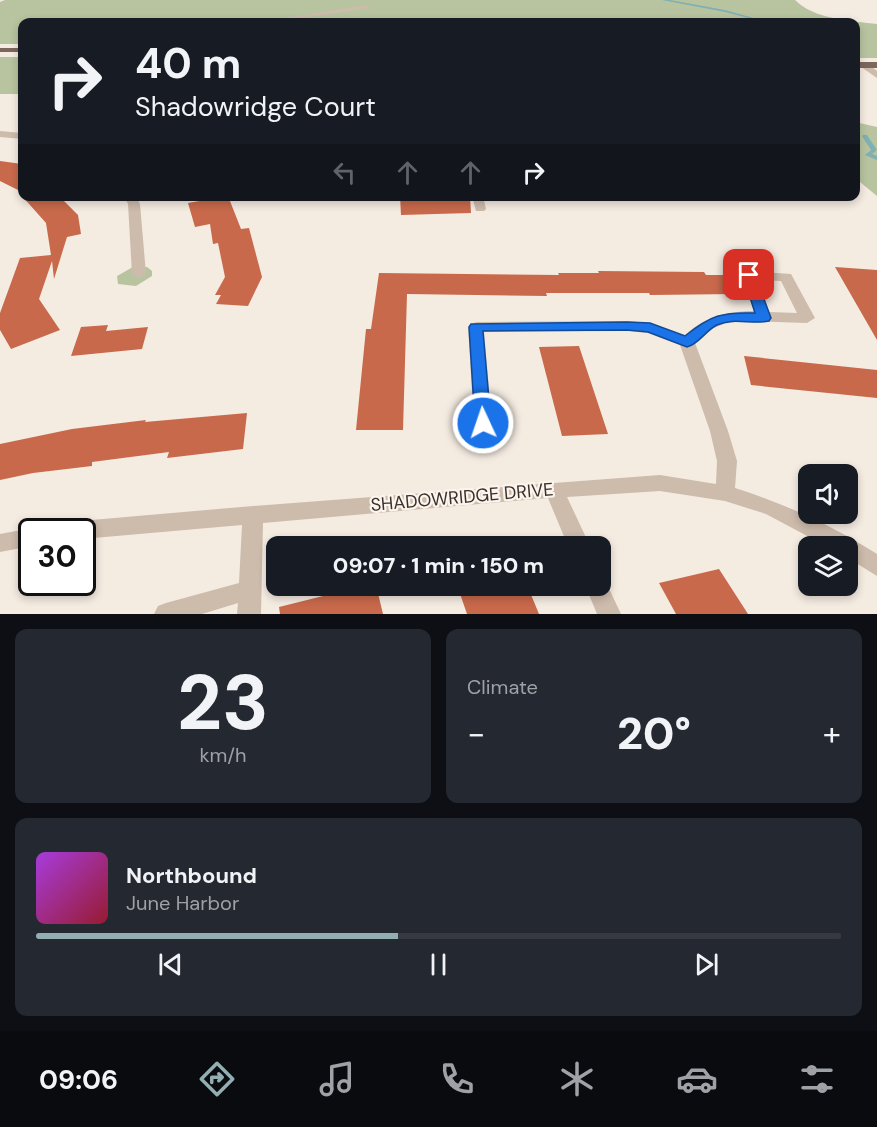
<!DOCTYPE html>
<meta charset="utf-8">
<style>
:root{--surface:#171b24;--page:#242831;--text:#f1f3f6;--muted:#9ea1a6;--line:#363941;--accent:#92aeb2}
body{margin:0;font-family:"DM Sans",sans-serif;background:var(--page);color:var(--text);height:100vh;display:flex;flex-direction:column;font-size:22px;white-space:nowrap}
*{box-sizing:border-box;margin:0}
p{font-size:20px;color:var(--muted)}
.icon{flex:none;width:33px;height:33px;fill:none;stroke:currentColor;stroke-width:2;stroke-linecap:round;stroke-linejoin:round}
.map{position:relative;height:614px;overflow:hidden}
.details{display:flex;flex-direction:column;gap:15px;padding:15px;background:#0d0f14;flex:1}
.details>*{flex:none}
.guide{position:absolute;left:18px;top:18px;width:842px;height:183px;border-radius:12px;box-shadow:0 3px 9px #0003;background:#171b24;color:var(--text);overflow:hidden}
.fabs{position:absolute;left:798px;top:464px;display:grid;gap:12px}
.fabs a{display:grid;place-items:center;width:60px;height:60px;border-radius:12px;background:var(--surface);box-shadow:0 3px 9px #0003;font-size:30px}
.speed{position:absolute;left:18px;top:518px;display:flex;gap:12px;font-size:30px;font-weight:700;text-align:center}
.speed>*{display:grid;place-content:center;width:78px;height:78px;border-radius:50%;background:var(--surface);box-shadow:0 3px 9px #0003;line-height:1}
.speed .limit{border:3px solid #111;border-radius:9px;background:#fff;color:#111}
.pin{position:absolute;display:grid;place-items:center;width:51px;height:51px;color:#fff;margin:-26px;border-radius:12px;box-shadow:0 3px 9px #0006}
.me{position:absolute;width:66px;margin:-33px;rotate:357deg;stroke-linejoin:round;filter:drop-shadow(0 0 4px #0008)}
.turn{display:flex;align-items:center;gap:21px;height:126px;padding:0 18px;font-size:27px}
.turn .icon{width:78px;height:78px;stroke-width:2.5}
.turn b{display:block;font-size:42px;line-height:51px}
.lanes{display:flex;align-items:center;height:57px;padding:0 18px;background:#0003;justify-content:center;gap:30px;direction:ltr}
.lanes .off{opacity:.35}
.big{font-size:45px;font-weight:800;line-height:1.1}
.details .widget{flex:1;display:flex;flex-direction:column;justify-content:center;gap:9px;min-width:0;padding:0 21px;border-radius:12px;background:var(--page)}
.details .dial{align-items:center;gap:0}
.dial b{font-size:78px;line-height:1}
.song{display:flex;align-items:center;gap:18px}
.cover{width:72px;height:72px;border-radius:9px;background:linear-gradient(135deg,hsl(280 70% 55%),hsl(350 70% 35%))}
.played{height:6px;border-radius:3px;background:linear-gradient(90deg,var(--accent) 45%,var(--line) 45%)}
.keys{display:flex;justify-content:space-around;direction:ltr}
.heat{display:flex;justify-content:space-between;align-items:center;font-size:33px;direction:ltr}
.details .tiles{flex:1;display:grid;gap:15px;grid-template-columns:1fr 1fr}
.widget:last-child{grid-column:span 2}
.trip{position:absolute;left:266px;top:536px;width:345px;height:60px;border-radius:12px;background:var(--surface);box-shadow:0 3px 9px #0003;font-weight:800;line-height:60px;text-align:center}
.tab-bar{display:flex;height:96px;justify-content:space-around;align-items:center;background:#090b0e;color:var(--muted)}
.tab-bar .icon{width:42px;height:42px}
.tab-bar .current{color:var(--accent)}
.tab-bar b{font-size:27px;color:var(--text)}
.map>svg:first-child{display:block}
</style>
<div class="map">
<svg width="877" height="614" viewBox="0 0 877 614">
<rect width="100%" height="100%" fill="#f4ebe1"/>
<path fill="#b8c4a0" d="M 5,0 L 795,0 C 813,19 852,21 877,24 L 877,58 L 855,58 L 855,22 L 22,22 L 22,44 L 0,44 L 0,2 Z
M 0,57 L 22,57 L 22,94 L 0,94 Z
M 855,122 L 877,127 L 877,196 L 855,178 Z
M 133,267 L 147,267 L 152,271 L 152,276 L 136,286 L 118,284 L 117,276 Z"/>
<g fill="none" stroke-linecap="round" stroke-linejoin="round">
<path fill="#7fb0b2" fill-rule="evenodd" d="M 662,0 L 670,0 L 725,10 L 768,22 L 764,22 L 725,12 Z
M 863,135 L 867,135 L 877,150 L 872,154 L 877,156 L 877,160 L 865,155 L 871,150 L 862,136 Z"/>
</g>
<path fill="#c8694b" d="M 0,161 L 22,164 L 22,192 L 0,181 Z
M 22,196 L 59,196 L 78,215 L 81,234 L 67,237 L 54,279 L 52,261 L 39,299 L 60,330 L 11,349 L 0,330 L 0,313 L 20,258 L 51,255 L 46,223 Z
M 228,196 L 241,229 L 249,228 L 262,277 L 248,306 L 216,304 L 221,295 L 215,295 L 225,277 L 218,243 L 213,244 L 210,224 L 195,227 L 188,203 Z
M 400,196 L 470,196 L 471,213 L 401,215 Z
M 835,267 L 877,270 L 877,340 Z
M 598,271 L 704,272 L 706,275 L 725,275 L 736,294 L 650,295 L 649,293 L 546,293 L 547,296 L 407,294 L 403,430 L 356,430 L 366,329 L 371,329 L 379,273 L 559,275 L 558,273 L 599,273 Z
M 108,325 L 106,331 L 148,327 L 142,349 L 71,356 L 81,327 Z
M 579,346 L 608,434 L 562,436 L 539,347 Z
M 744,356 L 877,370 L 877,398 L 751,385 Z
M 247,413 L 243,449 L 167,458 L 169,452 L 92,462 L 92,466 L 33,473 L 0,480 L 0,444 L 72,429 L 146,420 L 145,422 Z
M 719,569 L 748,614 L 676,614 L 659,583 Z
M 367,585 L 376,585 L 383,614 L 280,614 L 279,607 Z
M 457,585 L 527,585 L 539,614 L 467,614 Z"/>
<g fill="none" stroke-linecap="round" stroke-linejoin="round">
<path fill="#cdbbac" fill-rule="evenodd" d="M 368,5 L 370,8 L 272,22 L 258,22 Z
M 472,196 L 483,196 L 486,209 L 484,211 L 476,211 Z"/>
<path fill="#cdbbac" fill-rule="evenodd" d="M 861,63 L 867,63 L 877,71 L 877,78 L 861,67 Z
M 0,131 L 22,133 L 22,139 L 0,137 Z
M 124,196 L 136,196 L 140,204 L 146,274 L 139,278 L 132,274 L 128,204 Z
M 749,271 L 791,274 L 815,318 L 807,323 L 746,321 L 726,323 L 711,329 L 695,343 L 728,431 L 737,461 L 735,488 C 786,504 833,526 877,554 L 877,576 L 848,558 L 848,546 L 826,546 L 766,514 L 725,501 L 660,491 L 567,497 L 590,546 L 568,546 L 548,498 L 263,523 L 261,614 L 237,614 L 238,603 L 202,614 L 154,614 L 158,606 L 166,603 L 239,583 L 242,525 L 82,539 L 82,531 L 58,531 L 61,525 L 68,522 L 253,506 L 660,475 L 716,484 L 717,461 L 710,431 L 680,345 L 648,333 L 627,331 L 484,332 L 492,423 L 489,428 L 483,430 L 477,428 L 474,423 L 468,327 L 476,322 L 627,321 L 650,323 L 685,335 C 705,317 727,311 754,311 L 742,275 ZM 758,280 L 781,281 L 797,313 L 769,312 Z
M 32,528 L 40,531 L 32,531 L 32,546 L 0,552 L 0,534 Z
M 600,576 L 604,578 L 621,614 L 597,614 L 585,585 L 600,585 Z"/>
<path fill="#7d675c" fill-rule="evenodd" d="M 0,48 L 22,48 L 22,52 L 0,52 Z
M 855,62 L 877,62 L 877,68 L 855,68 Z"/>
</g>
<path fill="#1a73e8" stroke="#114b97" stroke-width="1.5" d="M 749,271 L 755,275 L 771,318 L 769,321 C 752,325 734,317 717,325 C 706,330 699,344 687,347 L 648,332 L 627,330 L 483,331 L 491,423 L 489,428 L 477,428 L 475,423 L 469,327 L 471,324 L 627,322 L 650,323 L 685,336 C 711,315 722,312 755,313 L 743,275 Z"/>
<g text-anchor="middle" dominant-baseline="central" stroke-width="4.5" stroke-linejoin="round" paint-order="stroke">
<g font-size="18" fill="#3b302b" stroke="#fbf5ee">
<text transform="translate(462 497) rotate(-5)">SHADOWRIDGE DRIVE</text>
</g>
</g>
</svg>
<div class="fabs">
<a><svg class="icon" aria-label="sound" viewBox="0 0 24 24"><path d="M4 9h4l5-4v14l-5-4H4zM17 9q2 3 0 6"/></svg></a>
<a><svg class="icon" aria-label="layers" viewBox="0 0 24 24"><path d="M12 4l9 5-9 5-9-5zM3 14l9 5 9-5"/></svg></a>
</div>
<div class="speed"><div class="limit">30</div></div>
<div class="pin" style="left:749px;top:275px;background:#d93025"><svg class="icon" aria-label="arrive" viewBox="0 0 24 24"><path d="M6 21V4h12l-3 4 3 4H6"/></svg></div>
<svg class="me" style="left:483px;top:423px" viewBox="-20 -20 40 40"><circle r="17" fill="#1a73e8" stroke="#fff" stroke-width="3"/><path d="M0-11L8 9 0 5-8 9z" fill="#fff"/></svg>
<div class="trip">09:07 · 1 min · 150 m</div>
<div class="guide">
<div class="turn"><svg class="icon" aria-label="right" viewBox="0 0 24 24"><path d="M7 20v-9h11M14 6l5 5-5 5"/></svg><div><b>40 m</b>Shadowridge Court</div></div>
<div class="lanes"><svg class="icon off" aria-label="left" viewBox="0 0 24 24"><path d="M17 20v-9H6M10 6l-5 5 5 5"/></svg><svg class="icon off" aria-label="ahead" viewBox="0 0 24 24"><path d="M12 20V5M6 11l6-6 6 6"/></svg><svg class="icon off" aria-label="ahead" viewBox="0 0 24 24"><path d="M12 20V5M6 11l6-6 6 6"/></svg><svg class="icon" aria-label="right" viewBox="0 0 24 24"><path d="M7 20v-9h11M14 6l5 5-5 5"/></svg></div>
</div>
</div>
<section class="details">
<div class="tiles">
<div class="widget dial"><b>23</b><p>km/h</p></div>
<div class="widget"><p>Climate</p>
<div class="heat"><a>−</a><b class="big">20°</b><a>+</a></div>
</div>
<div class="widget">
<div class="song"><i class="cover"></i><div><b>Northbound</b><p>June Harbor</p></div></div>
<div class="played"></div>
<div class="keys"><svg class="icon" aria-label="previous" viewBox="0 0 24 24"><path d="M18 5L8 12l10 7zM5 5v14"/></svg><svg class="icon" aria-label="pause" viewBox="0 0 24 24"><path d="M8 5v14M16 5v14"/></svg><svg class="icon" aria-label="next" viewBox="0 0 24 24"><path d="M6 5l10 7-10 7zM19 5v14"/></svg></div>
</div>
</div>
</section>
<nav class="tab-bar">
<b>09:06</b>
<svg class="icon current" aria-label="directions" viewBox="0 0 24 24"><path d="M12 3l9 9-9 9-9-9zM9 14v-3h6M13 9l2 2-2 2"/></svg>
<svg class="icon" aria-label="music" viewBox="0 0 24 24"><path d="M9 18V5l10-2v13"/><circle cx="6" cy="18" r="3"/><circle cx="16" cy="16" r="3"/></svg>
<svg class="icon" aria-label="phone" viewBox="0 0 24 24"><path d="M5 4h4l2 5-3 2q2 4 5 5l2-3 5 2v4C11 20 4 13 5 4z"/></svg>
<svg class="icon" aria-label="climate" viewBox="0 0 24 24"><path d="M12 3v18M4 7l16 10M4 17L20 7"/></svg>
<svg class="icon" aria-label="car" viewBox="0 0 24 24"><path d="M5 17H2v-5l4-1 3-4h7l3 4 3 1v5h-3M9 17h6M6 11h13"/><circle cx="7" cy="17" r="2"/><circle cx="17" cy="17" r="2"/></svg>
<svg class="icon" aria-label="filters" viewBox="0 0 24 24"><path d="M4 7h16M4 17h16"/><circle cx="9" cy="7" r="2"/><circle cx="15" cy="17" r="2"/></svg>
</nav>
